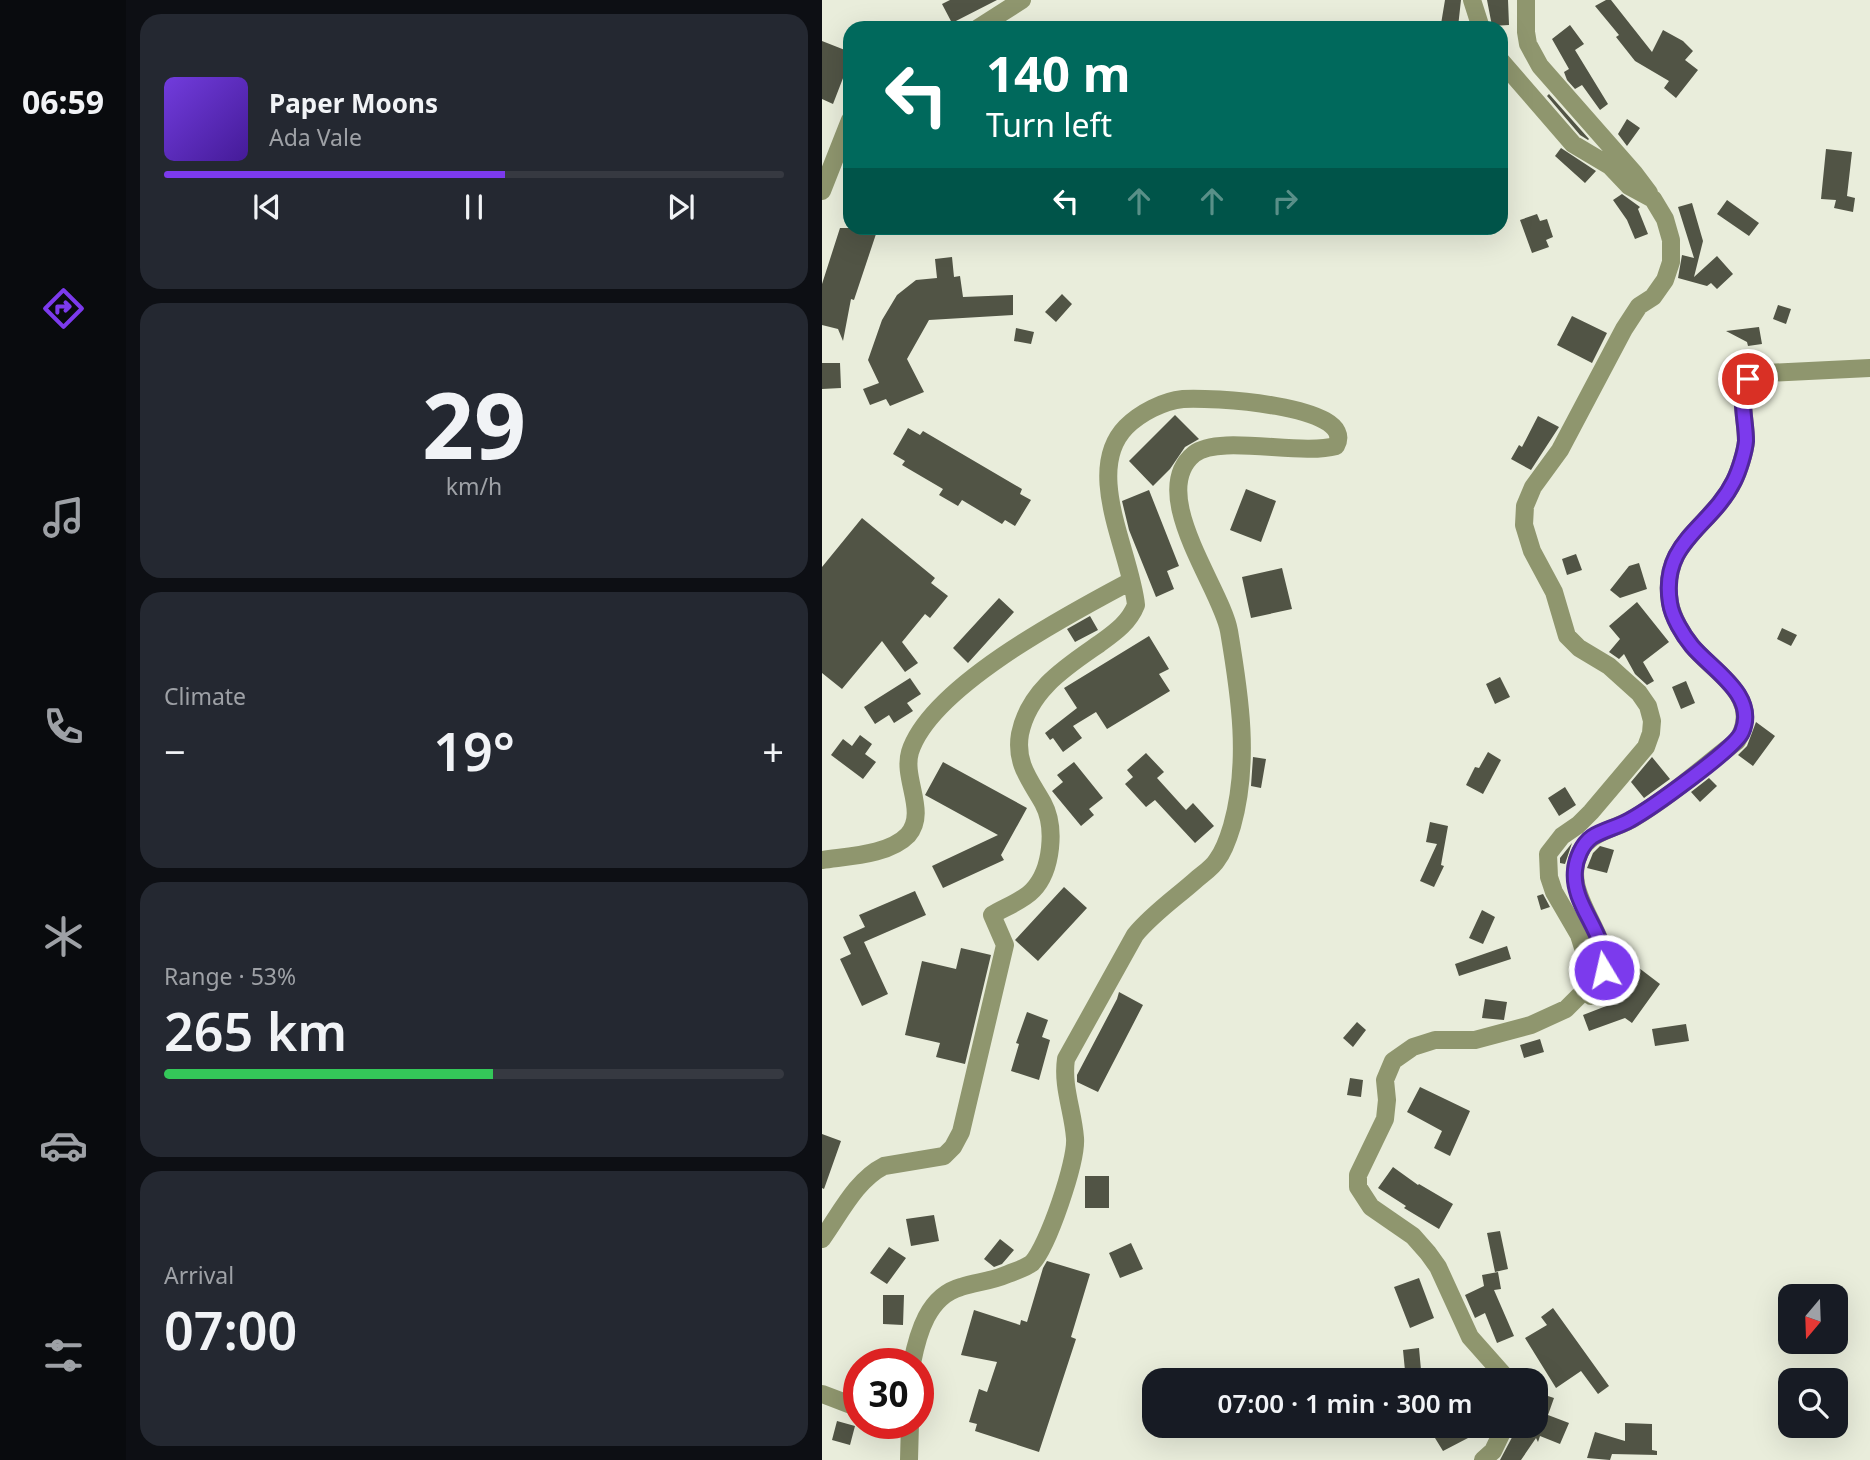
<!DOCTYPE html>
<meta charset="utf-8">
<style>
:root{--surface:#171b24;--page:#242831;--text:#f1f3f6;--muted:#9ea1a6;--line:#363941;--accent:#7c3aed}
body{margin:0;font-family:"Noto Sans",sans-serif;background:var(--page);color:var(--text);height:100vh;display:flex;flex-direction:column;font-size:26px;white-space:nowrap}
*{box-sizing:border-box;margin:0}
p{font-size:23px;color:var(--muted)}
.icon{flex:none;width:38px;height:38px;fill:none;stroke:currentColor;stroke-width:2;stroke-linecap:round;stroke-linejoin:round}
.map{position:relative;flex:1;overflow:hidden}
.drawer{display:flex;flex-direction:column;gap:14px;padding:14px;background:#0d0f14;width:696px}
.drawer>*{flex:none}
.hud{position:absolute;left:21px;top:21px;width:665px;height:214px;border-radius:21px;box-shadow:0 7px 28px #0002;background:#00695c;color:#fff;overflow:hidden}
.needle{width:46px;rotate:199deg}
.fabs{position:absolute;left:956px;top:1284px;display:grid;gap:14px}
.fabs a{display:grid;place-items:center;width:70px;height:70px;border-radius:14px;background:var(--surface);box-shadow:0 7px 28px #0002;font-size:35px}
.speed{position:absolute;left:21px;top:1348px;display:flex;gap:14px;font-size:35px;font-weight:700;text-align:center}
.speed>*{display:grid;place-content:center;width:91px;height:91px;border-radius:50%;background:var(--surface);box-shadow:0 7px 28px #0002;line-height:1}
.speed .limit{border:10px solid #d22;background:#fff;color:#111}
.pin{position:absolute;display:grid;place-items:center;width:60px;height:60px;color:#fff;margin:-30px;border:4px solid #fff;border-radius:50%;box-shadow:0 2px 7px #0007}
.me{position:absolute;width:77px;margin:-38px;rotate:351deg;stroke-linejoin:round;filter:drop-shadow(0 0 5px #0008)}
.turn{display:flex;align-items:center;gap:24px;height:147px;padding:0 28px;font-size:32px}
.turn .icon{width:91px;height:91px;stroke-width:2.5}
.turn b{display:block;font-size:49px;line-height:60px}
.lanes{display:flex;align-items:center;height:66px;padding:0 28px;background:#0003;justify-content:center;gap:35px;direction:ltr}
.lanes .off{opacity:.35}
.big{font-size:52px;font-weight:600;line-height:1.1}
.drawer .tile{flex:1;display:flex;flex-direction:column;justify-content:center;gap:10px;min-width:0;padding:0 24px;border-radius:21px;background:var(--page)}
.drawer .dial{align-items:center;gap:0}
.dial b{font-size:91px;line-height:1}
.song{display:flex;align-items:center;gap:21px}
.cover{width:84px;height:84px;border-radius:10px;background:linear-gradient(135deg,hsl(260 70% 55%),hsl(260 70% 35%))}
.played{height:7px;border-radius:4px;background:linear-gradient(90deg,var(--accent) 55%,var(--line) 55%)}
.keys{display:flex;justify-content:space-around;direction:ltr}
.heat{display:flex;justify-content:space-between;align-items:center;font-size:38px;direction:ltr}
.charge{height:10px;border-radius:5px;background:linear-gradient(90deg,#34c759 53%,var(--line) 0)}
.trip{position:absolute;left:320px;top:1368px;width:406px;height:70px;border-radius:21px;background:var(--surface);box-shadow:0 7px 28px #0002;font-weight:600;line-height:70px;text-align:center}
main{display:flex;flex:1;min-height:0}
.tab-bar{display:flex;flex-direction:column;width:126px;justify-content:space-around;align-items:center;background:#090b0e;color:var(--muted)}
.tab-bar .icon{width:49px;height:49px}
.tab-bar .current{color:var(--accent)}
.tab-bar b{font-size:32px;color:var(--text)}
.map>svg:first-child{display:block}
</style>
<main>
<nav class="tab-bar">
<b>06:59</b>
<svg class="icon current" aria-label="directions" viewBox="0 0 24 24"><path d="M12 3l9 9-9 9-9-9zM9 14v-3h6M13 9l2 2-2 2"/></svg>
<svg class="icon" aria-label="music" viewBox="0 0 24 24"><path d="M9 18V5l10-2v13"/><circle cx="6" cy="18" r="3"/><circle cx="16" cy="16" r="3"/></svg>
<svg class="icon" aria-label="phone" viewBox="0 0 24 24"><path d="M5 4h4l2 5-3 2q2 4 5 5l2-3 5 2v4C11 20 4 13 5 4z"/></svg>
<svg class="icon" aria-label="climate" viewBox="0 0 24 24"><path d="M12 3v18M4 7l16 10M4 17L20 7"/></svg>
<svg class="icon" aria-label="car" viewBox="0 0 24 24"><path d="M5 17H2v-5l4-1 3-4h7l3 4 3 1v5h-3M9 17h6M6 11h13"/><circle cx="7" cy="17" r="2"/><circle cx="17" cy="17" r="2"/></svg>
<svg class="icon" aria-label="filters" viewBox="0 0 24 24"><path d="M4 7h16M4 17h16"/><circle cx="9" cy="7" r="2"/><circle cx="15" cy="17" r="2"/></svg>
</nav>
<section class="drawer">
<div class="tile">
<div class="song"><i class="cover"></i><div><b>Paper Moons</b><p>Ada Vale</p></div></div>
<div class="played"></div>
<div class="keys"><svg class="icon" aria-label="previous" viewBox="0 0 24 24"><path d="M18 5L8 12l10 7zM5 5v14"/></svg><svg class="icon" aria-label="pause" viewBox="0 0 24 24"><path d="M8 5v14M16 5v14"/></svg><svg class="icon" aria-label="next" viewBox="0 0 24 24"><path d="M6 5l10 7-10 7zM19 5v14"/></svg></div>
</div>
<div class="tile dial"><b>29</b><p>km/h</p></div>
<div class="tile"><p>Climate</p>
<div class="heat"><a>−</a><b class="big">19°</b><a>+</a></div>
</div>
<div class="tile"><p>Range · 53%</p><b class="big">265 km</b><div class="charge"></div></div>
<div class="tile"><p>Arrival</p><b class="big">07:00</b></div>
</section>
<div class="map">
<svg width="1048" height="1460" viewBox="0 0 1048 1460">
<rect width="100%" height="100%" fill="#e9eddb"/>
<path fill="#515445" d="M 128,0 L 175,0 L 130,23 L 120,4 Z
M 623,0 L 639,0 L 636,27 L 619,24 Z
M 665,0 L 686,0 L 687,25 L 670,26 Z
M 784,0 L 789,0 L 830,52 L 841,30 L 861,41 L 871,51 L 863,60 L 876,70 L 854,98 L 842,88 L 847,81 L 813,61 L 794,37 L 797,35 L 773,6 Z
M 748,25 L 762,44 L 753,50 L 786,104 L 778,110 L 760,85 L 753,89 L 745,80 L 742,72 L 747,69 L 730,39 Z
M 0,41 L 28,52 L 28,60 L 11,104 L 0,99 Z
M 727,94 L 767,139 L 766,140 L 758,135 L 725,96 Z
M 805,119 L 818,128 L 805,146 L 796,134 Z
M 739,148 L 774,171 L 763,183 L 733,156 Z
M 1004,149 L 1030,152 L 1025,196 L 1033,198 L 1031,212 L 1012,208 L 1014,200 L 999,199 Z
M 800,194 L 818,207 L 816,209 L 826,234 L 813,239 L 805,220 L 791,200 Z
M 905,200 L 937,223 L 927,236 L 895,214 Z
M 870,203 L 881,241 L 872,277 L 895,256 L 911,274 L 895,289 L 889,283 L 885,286 L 856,278 L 860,255 L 872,258 L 856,207 Z
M 715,214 L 718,221 L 725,219 L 731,237 L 724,240 L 727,247 L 710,253 L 698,220 Z
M 18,228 L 56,228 L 32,300 L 29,299 L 21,341 L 16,329 L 0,325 L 0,284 Z
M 130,257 L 132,277 L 138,276 L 141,297 L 191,295 L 191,315 L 107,320 L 85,359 L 102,392 L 68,406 L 64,399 L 48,405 L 41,389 L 57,383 L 46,360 L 60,320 L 75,295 L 94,280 L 115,278 L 113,259 Z
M 240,294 L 250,304 L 234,322 L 223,312 Z
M 956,305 L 969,309 L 964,324 L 951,319 Z
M 750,316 L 785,333 L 770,363 L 735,345 Z
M 937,327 L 940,344 L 926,346 L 925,342 L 904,331 Z
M 194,328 L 212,332 L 209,344 L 192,341 Z
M 0,363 L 18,363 L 19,388 L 0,389 Z
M 353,415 L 377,439 L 363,447 L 348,469 L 331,486 L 307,461 Z
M 716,416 L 737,427 L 709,470 L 689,459 L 697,445 L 700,447 Z
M 86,428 L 98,435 L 101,431 L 200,489 L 198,494 L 209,500 L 193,526 L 183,520 L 180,524 L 140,500 L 136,506 L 117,495 L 121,489 L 80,465 L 83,461 L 71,454 Z
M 424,489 L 454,501 L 439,542 L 408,530 Z
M 327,490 L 357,566 L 345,571 L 352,589 L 334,597 L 307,530 L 300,501 Z
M 40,518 L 113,578 L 109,583 L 126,596 L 108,618 L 103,614 L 80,642 L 96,663 L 83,672 L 60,641 L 20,689 L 0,673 L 0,567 Z
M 754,554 L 760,570 L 745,575 L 740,559 Z
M 817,563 L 825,589 L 798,598 L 788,590 L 807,566 Z
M 460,568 L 470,609 L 429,618 L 420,577 Z
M 177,598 L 192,612 L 146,663 L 131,648 Z
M 815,602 L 847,642 L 821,662 L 832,681 L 825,685 L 813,674 L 802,654 L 797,659 L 787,652 L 798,639 L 787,626 Z
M 268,616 L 276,630 L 253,642 L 245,629 Z
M 960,628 L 975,635 L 969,646 L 955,639 Z
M 327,636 L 347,669 L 337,674 L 348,691 L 285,729 L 274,712 L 251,726 L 260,738 L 241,752 L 231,738 L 228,740 L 223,733 L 255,708 L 242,688 Z
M 678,677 L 688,697 L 673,704 L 664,684 Z
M 88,678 L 99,694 L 85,703 L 91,711 L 72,723 L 67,715 L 53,724 L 42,707 Z
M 864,681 L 873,703 L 859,709 L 850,687 Z
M 934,722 L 953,736 L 931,766 L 916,755 L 925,746 Z
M 38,735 L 50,744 L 43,754 L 54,762 L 41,779 L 9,755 L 21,739 L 30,746 Z
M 666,752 L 679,760 L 661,794 L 644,785 L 653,767 L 657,768 Z
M 324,753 L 342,772 L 335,778 L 364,810 L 371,803 L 392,826 L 373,843 L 333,800 L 324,807 L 303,784 L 311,777 L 305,770 Z
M 431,757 L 444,759 L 439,788 L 429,786 Z
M 830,757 L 848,779 L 822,798 L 809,782 Z
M 121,762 L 205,808 L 179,855 L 182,860 L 121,888 L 110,866 L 176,835 L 103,795 Z
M 252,762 L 281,798 L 267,809 L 272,815 L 259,826 L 230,791 L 241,782 L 235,775 Z
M 887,778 L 895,786 L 878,802 L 869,792 Z
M 743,787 L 754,805 L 737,816 L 726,798 Z
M 608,822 L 626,826 L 619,865 L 622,866 L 612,887 L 598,881 L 615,844 L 604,842 Z
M 750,843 L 743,864 L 738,863 L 738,858 Z
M 778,846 L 792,850 L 785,873 L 765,868 L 771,853 Z
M 242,887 L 265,908 L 216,961 L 193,940 Z
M 93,891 L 104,915 L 42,942 L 66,994 L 40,1006 L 18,959 L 29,954 L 21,937 L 43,927 L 37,915 Z
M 721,894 L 728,907 L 719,910 L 715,896 Z
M 660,910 L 673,917 L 661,944 L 647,938 Z
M 685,946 L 689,959 L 637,976 L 633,964 Z
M 139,948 L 169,955 L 143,1064 L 114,1057 L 118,1043 L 83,1035 L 100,961 L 134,969 Z
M 817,968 L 838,984 L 810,1023 L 803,1018 L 767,1031 L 761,1015 L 792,1003 Z
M 297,992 L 321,1005 L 276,1092 L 255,1082 L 255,1075 L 295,999 Z
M 663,999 L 685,1002 L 682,1020 L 660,1018 Z
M 205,1012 L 226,1020 L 220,1037 L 228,1040 L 217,1080 L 189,1071 L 197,1044 L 194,1043 Z
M 535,1022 L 544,1030 L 531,1047 L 521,1038 Z
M 864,1024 L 867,1041 L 833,1046 L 830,1029 Z
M 718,1039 L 722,1052 L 702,1058 L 698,1045 Z
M 528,1078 L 541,1080 L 539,1097 L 525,1095 Z
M 598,1087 L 648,1111 L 628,1156 L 612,1148 L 620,1131 L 585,1112 Z
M 0,1134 L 19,1141 L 2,1189 L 0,1188 Z
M 571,1167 L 596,1185 L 597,1184 L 631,1204 L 617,1229 L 582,1208 L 584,1206 L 556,1188 Z
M 263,1176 L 287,1176 L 287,1208 L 263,1208 Z
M 112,1215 L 117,1241 L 89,1246 L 84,1219 Z
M 678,1231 L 686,1269 L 673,1272 L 665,1233 Z
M 178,1239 L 192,1250 L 180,1264 L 172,1267 L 162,1259 Z
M 309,1243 L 321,1269 L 298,1278 L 287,1253 Z
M 67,1247 L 84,1258 L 65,1284 L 48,1273 Z
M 225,1261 L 268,1274 L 249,1337 L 254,1339 L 217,1452 L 153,1431 L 155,1424 L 147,1422 L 157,1389 L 165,1392 L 175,1362 L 139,1355 L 152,1310 L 198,1325 L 199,1320 L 205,1322 L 221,1268 Z
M 676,1272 L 679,1289 L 672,1290 L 692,1336 L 675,1343 L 663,1313 L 653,1318 L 643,1295 L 662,1286 L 660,1275 Z
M 597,1278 L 612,1318 L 588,1328 L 572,1287 Z
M 61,1295 L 82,1295 L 81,1325 L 61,1324 Z
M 731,1308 L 787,1386 L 776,1394 L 759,1371 L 734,1388 L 703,1338 L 725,1325 L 719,1317 Z
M 597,1348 L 600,1381 L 584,1381 L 581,1350 Z
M 714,1392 L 732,1398 L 726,1415 L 747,1423 L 738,1444 L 718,1436 L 716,1442 L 714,1438 L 699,1460 L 678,1460 L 696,1426 L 714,1426 Z
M 15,1421 L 33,1426 L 28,1445 L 10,1440 Z
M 803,1423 L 830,1424 L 830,1450 L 835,1451 L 835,1455 L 790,1454 L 788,1460 L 765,1458 L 773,1432 L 803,1441 Z
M 634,1426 L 639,1426 L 646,1438 L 621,1451 L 613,1438 Z"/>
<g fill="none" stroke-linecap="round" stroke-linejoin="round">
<path stroke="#8f966e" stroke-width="18" d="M 650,0 L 659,28
M 704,0 L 704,32 L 706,44 L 718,66 L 812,173 L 827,193
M 156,28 L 200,0
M 679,61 L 751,144 L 788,166 L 807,186 L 831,199 L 843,219 L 849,240 L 849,262 L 843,280 L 831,297 L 817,306 L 802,329 L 738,450 L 711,487 L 703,506 L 702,525 L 710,551 L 732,592 L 745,636 L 757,648 L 787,666 L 817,693 L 826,706 L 830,721 L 829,733 L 824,747 L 769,812 L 756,825 L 740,836 L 726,854 L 727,877 L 732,892 L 757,935 L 767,967 L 768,979 L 763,990 L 744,1009 L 709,1025 L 653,1040 L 613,1040 L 591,1047 L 571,1061 L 563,1080 L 565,1100 L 563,1119 L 536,1175 L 536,1187 L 549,1207 L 591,1236 L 606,1253 L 616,1267 L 648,1337 L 687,1381
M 0,191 L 28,120
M 0,860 C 26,856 67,855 86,835 C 106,812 80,779 88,752 C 109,686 249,613 309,581
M 769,996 C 815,945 727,900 761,847 C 772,831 796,828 812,818 C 849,796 881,767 915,741 C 942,698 893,674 870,646 C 861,635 851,618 848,603 C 838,541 889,528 912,481 C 917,471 923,452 924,441 C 924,419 916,399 926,379 L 944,373 L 1048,368
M 0,1239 C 18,1214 34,1180 62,1166 L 122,1156 L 131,1147 L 139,1132 L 183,945 L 170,915 C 183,907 201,901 211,890 C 230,870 234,827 221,803 C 208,780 193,763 198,734 C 207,690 244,667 277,644 C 292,633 307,623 314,605 C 309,553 261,471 304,427 C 318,413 341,401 361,399 C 383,397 537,404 514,446 C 478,456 397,434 372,454 C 324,493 400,589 407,631 C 418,696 428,762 410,826 C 407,836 402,851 395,860 C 391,867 382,873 376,878 C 355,897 331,913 313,935 L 244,1059 C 240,1086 251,1111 253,1138 C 255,1161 226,1246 210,1263 C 204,1268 193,1271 186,1274 C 170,1281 155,1282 139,1287 C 106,1296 96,1333 90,1363
M 0,1394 L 37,1408
M 87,1460 L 88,1423
M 661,1460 L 671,1451 L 683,1426"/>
</g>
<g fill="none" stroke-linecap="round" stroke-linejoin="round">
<defs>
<path id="route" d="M 782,970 C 786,933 749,906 753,870 C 754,859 760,844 770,837 C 781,830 796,827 808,820 C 828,809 913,749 920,732 C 936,695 889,669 870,646 C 861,635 850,617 848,603 C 838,541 889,528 912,481 C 917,471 923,452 924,441 C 924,419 916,399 926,379"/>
</defs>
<use href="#route" stroke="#51269a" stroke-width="18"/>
<use href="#route" stroke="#7c3aed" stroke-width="12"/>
</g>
</svg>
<div class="fabs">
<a><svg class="needle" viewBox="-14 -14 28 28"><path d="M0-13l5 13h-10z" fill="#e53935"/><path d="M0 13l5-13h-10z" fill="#9ea1a6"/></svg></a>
<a><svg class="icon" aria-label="search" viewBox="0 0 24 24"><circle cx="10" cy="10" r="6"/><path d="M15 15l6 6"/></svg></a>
</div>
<div class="speed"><div class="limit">30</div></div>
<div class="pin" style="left:926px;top:379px;background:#d93025"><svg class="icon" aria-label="arrive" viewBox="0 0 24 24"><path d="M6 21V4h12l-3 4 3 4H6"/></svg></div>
<svg class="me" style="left:782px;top:970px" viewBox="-20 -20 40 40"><circle r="17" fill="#7c3aed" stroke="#fff" stroke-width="3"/><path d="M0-11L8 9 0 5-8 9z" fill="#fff"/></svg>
<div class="trip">07:00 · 1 min · 300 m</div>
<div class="hud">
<div class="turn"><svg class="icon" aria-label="left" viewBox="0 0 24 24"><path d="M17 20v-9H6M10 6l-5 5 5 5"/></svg><div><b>140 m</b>Turn left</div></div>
<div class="lanes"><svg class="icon" aria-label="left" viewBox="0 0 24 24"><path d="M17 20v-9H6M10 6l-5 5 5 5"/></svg><svg class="icon off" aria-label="ahead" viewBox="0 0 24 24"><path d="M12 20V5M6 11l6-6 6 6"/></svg><svg class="icon off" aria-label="ahead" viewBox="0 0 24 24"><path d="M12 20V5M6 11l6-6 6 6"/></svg><svg class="icon off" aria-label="right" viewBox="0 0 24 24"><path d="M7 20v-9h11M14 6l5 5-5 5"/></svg></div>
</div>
</div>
</main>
